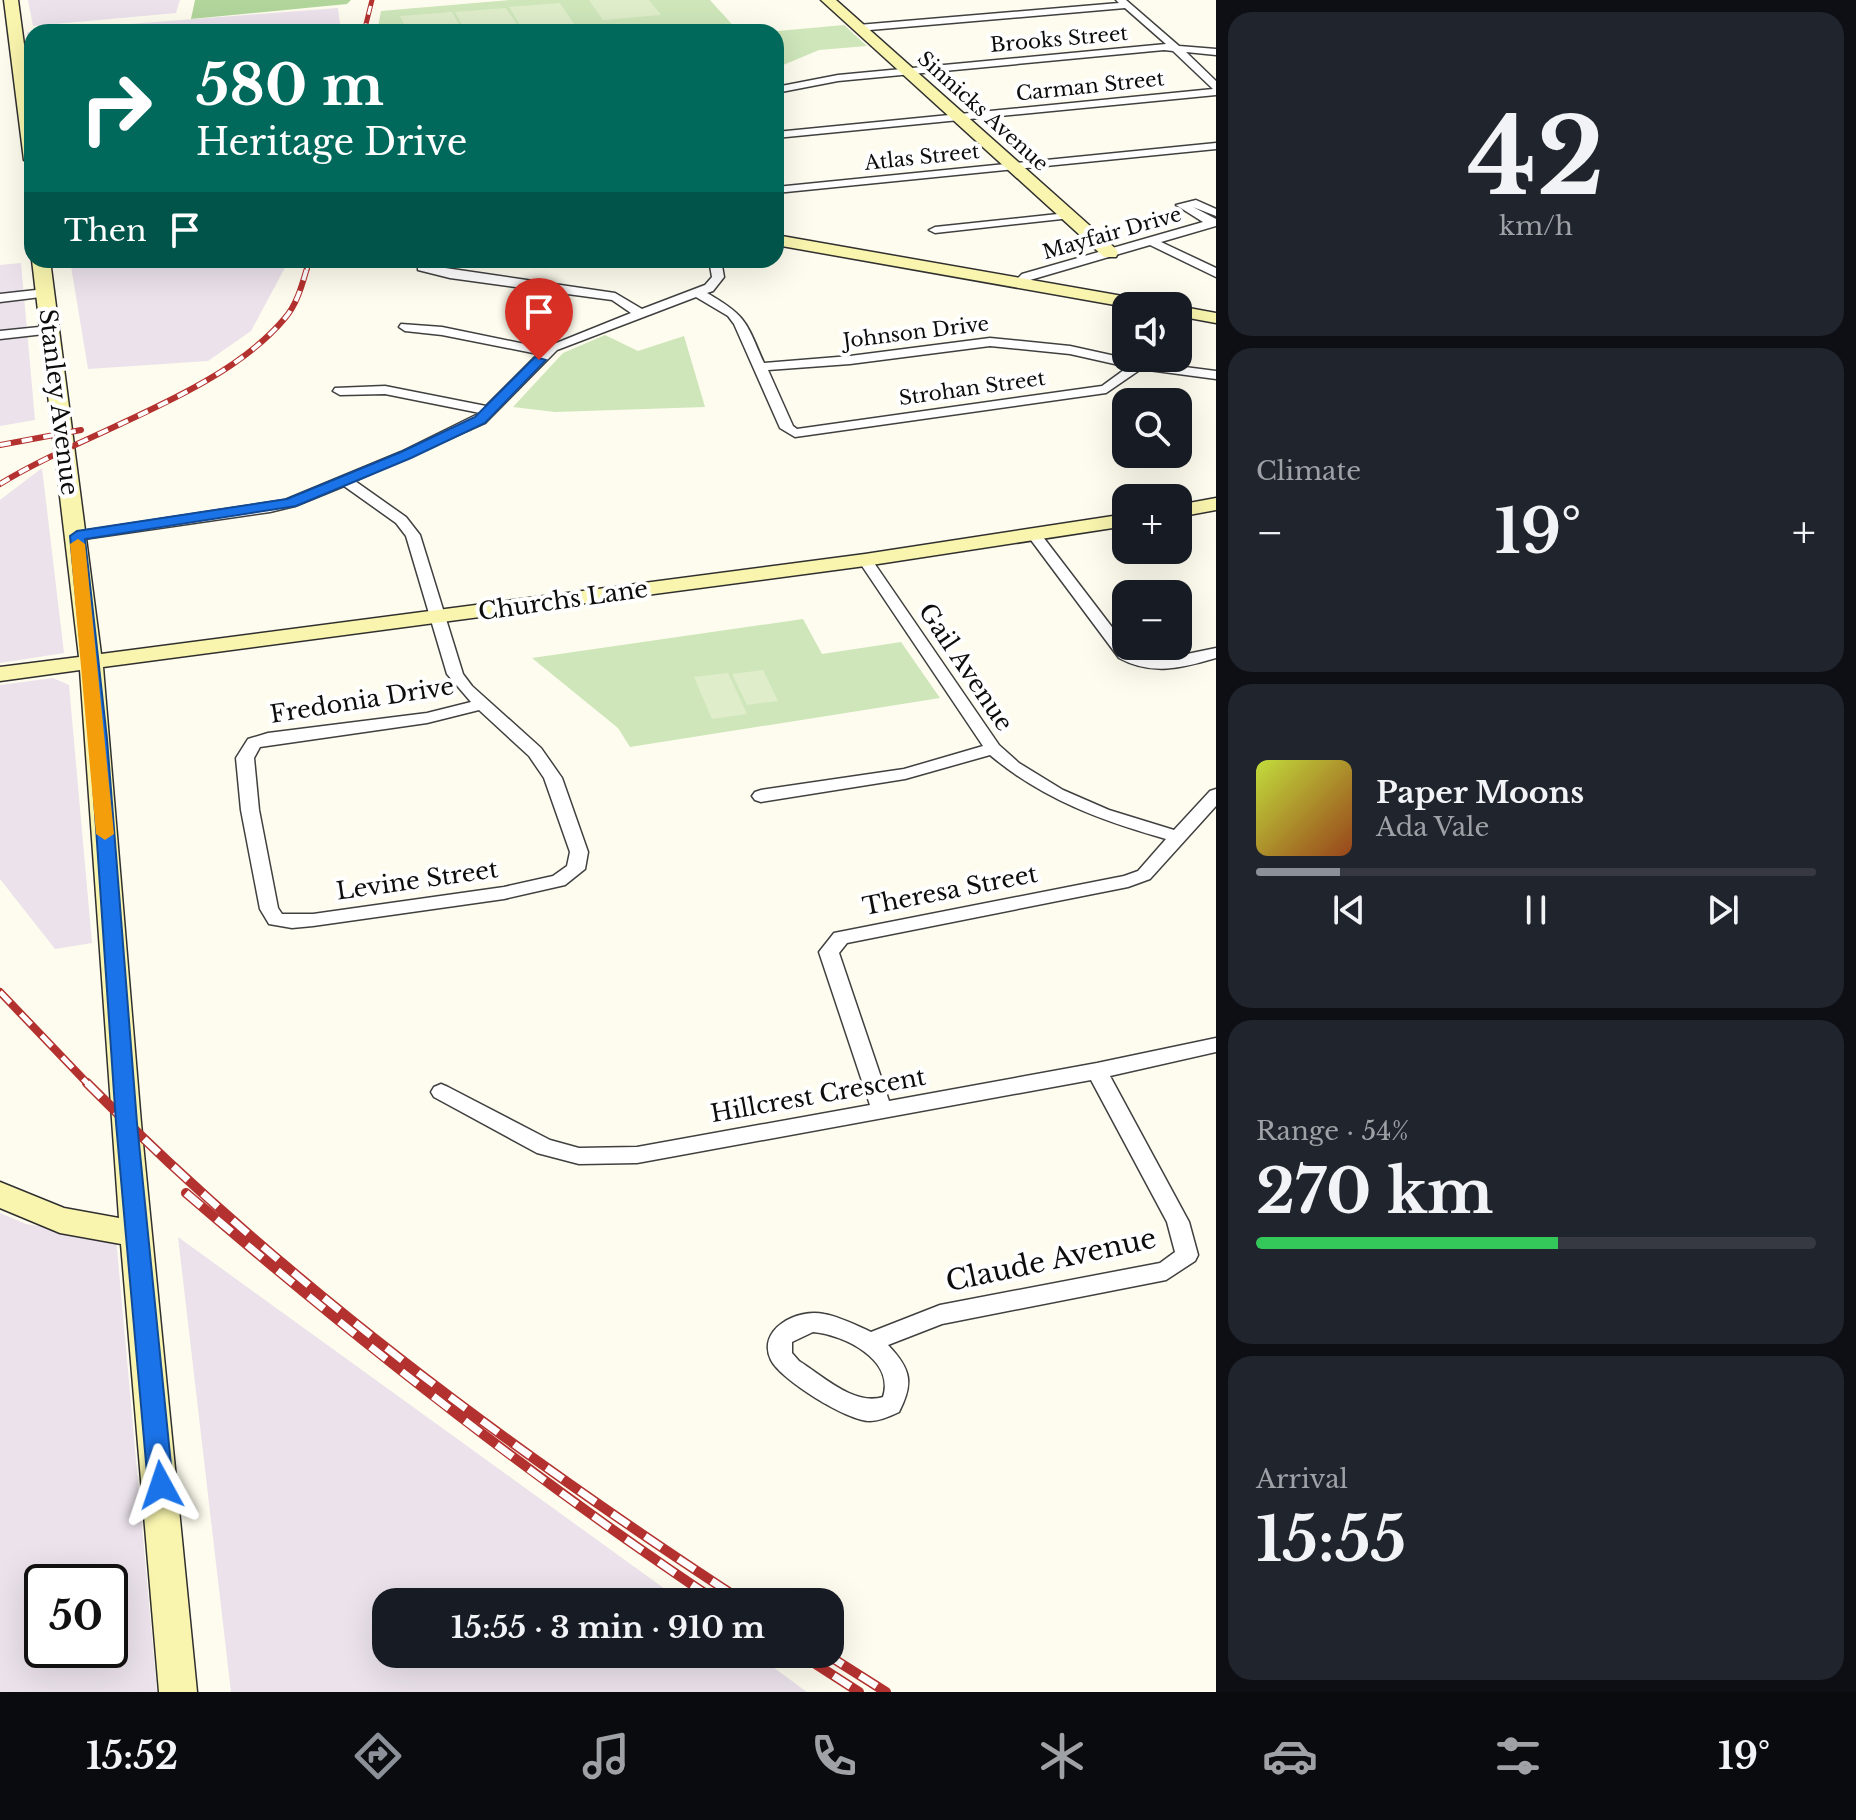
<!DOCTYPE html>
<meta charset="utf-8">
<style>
:root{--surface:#171b24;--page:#20242c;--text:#f1f3f6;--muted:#9ea1a6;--line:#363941;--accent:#8c9099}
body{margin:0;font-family:"Libre Baskerville",serif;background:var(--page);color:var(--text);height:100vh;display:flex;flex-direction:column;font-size:30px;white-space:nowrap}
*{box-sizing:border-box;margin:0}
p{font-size:26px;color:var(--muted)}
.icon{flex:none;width:44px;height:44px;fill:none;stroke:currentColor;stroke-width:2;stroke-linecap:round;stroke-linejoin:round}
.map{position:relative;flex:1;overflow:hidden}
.drawer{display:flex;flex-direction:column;gap:12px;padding:12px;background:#0d0f14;width:640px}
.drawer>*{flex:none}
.top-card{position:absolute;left:24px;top:24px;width:760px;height:244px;border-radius:24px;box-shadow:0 8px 32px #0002;background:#00695c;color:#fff;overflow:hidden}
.tools{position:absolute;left:1112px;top:292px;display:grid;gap:16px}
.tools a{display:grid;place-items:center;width:80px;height:80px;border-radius:16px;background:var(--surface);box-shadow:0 8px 32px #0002;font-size:40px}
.speed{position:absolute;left:24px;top:1564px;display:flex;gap:16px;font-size:40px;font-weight:700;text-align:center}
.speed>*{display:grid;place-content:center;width:104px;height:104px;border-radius:50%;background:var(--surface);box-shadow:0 8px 32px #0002;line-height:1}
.speed .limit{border:4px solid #111;border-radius:12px;background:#fff;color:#111}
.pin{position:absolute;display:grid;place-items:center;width:68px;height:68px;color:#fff;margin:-82px -34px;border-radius:50% 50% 50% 0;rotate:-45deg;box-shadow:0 0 8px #0007}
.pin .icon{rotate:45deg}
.me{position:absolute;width:88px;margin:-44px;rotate:355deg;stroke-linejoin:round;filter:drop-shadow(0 0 6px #0008)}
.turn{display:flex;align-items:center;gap:28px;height:168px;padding:0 40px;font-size:36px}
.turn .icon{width:104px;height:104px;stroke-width:2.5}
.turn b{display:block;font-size:56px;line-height:68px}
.then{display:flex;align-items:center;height:76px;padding:0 40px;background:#0003;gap:16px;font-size:30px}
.big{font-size:60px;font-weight:800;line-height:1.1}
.drawer .card{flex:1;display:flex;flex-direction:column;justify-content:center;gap:12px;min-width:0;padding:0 28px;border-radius:24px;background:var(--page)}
.drawer .dial{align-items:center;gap:0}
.dial b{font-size:104px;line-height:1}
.song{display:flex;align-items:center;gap:24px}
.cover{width:96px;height:96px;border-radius:12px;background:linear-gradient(135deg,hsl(70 70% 55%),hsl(20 70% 35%))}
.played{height:8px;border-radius:4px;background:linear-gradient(90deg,var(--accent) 15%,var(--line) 15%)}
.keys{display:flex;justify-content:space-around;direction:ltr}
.heat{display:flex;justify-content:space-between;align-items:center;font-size:44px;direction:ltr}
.charge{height:12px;border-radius:6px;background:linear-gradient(90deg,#34c759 54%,var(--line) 0)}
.trip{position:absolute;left:372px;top:1588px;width:472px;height:80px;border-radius:24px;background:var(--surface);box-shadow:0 8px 32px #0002;font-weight:800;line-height:80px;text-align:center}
.menu{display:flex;height:128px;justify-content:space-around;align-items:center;background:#090b0e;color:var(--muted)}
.menu .icon{width:56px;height:56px}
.menu .selected{color:var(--accent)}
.menu b{font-size:36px;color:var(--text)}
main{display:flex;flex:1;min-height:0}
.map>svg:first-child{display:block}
</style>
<main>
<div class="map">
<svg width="1216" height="1692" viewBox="0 0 1216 1692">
<rect width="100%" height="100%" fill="#fefcee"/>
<path fill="#ebe2eb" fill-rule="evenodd" d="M 28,0 L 180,0 L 176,13 L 33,26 Z
M 338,8 L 341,32 L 32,32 L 32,63 L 27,32 Z
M 70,260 L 289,260 L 251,331 L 208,361 L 88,369 Z
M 21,263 L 35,420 L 0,426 L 0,265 Z
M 42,468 L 64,653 L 0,663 L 0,500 Z
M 53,678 L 69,685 L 92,943 L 55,949 L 0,879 L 0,685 Z
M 0,1213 L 26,1224 L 116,1238 L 157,1692 L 0,1692 ZM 42,1582 L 110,1582 L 110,1650 L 42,1650 Z
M 178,1237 L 683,1602 L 386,1602 L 386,1654 L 755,1654 L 807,1692 L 231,1692 Z"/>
<path fill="#cee6ba" d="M 510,0 L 710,0 L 739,32 L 377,32 L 381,11 Z
M 844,25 L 867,46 L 819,50 L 776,68 L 776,32 L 767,32 Z
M 605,335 L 638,351 L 684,336 L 705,407 L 555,412 L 513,407 L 563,353 Z
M 803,619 L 822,654 L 901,642 L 940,698 L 630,747 L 618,728 L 532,658 Z"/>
<path fill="#b1d59b" d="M 195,0 L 351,0 L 347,4 L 191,19 Z"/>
<path fill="#dfedcb" d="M 589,0 L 649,0 L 661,15 L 603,20 Z
M 560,3 L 574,24 L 522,28 L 509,7 Z
M 506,8 L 520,29 L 466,32 L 455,12 Z
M 452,12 L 463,32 L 408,32 L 400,16 Z
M 763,670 L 778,701 L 747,705 L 732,674 Z
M 728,673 L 747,714 L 712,719 L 694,677 Z"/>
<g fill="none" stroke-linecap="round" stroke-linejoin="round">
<defs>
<path id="street" d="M 1116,0 L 1126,0 L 1179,46 L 1216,49 L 1216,55 L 1186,52 L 1216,81 L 1216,95 L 776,138 L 776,132 L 1213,89 L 1173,51 L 1164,50 L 838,81 L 776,93 L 776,87 L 838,75 L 1166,44 L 1125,8 L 858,31 L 853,28 L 858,25 L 1119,3 Z
M 1216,143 L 1216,149 L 776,193 L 776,187 Z
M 1196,200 L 1216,209 L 1216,216 L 1193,207 L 1216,219 L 1216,226 L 1161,242 L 1216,268 L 1216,277 L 1150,245 L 1030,280 L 1023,286 L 1013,283 L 1022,274 L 1203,222 L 1176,205 Z
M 1067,213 L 1073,216 L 1071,218 L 935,233 L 929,230 L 935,227 Z
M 709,260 L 721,260 L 724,277 L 713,291 L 707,293 C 747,316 746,322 764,363 L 850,356 L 990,338 L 1070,346 L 1138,361 L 1216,371 L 1216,379 L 1141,369 L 1106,393 L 795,437 L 780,428 L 734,324 L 728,316 L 696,297 L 557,350 L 485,423 L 355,481 L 406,517 L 420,535 L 463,674 L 472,686 L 541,748 L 562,778 L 588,852 L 585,869 L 565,885 L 504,899 L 313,926 L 292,928 L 269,924 L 260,909 L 241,810 L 236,758 L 248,739 L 268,733 L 427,713 L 471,702 L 447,674 L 406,536 L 396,523 L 344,486 L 295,506 L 270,512 L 77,540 L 70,536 L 77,532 L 285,500 L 401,452 L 480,413 L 385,394 L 340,395 L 333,391 L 335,388 L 385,386 L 486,406 L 538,354 L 442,335 L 405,331 L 399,327 L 401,324 L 442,327 L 544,348 L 631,313 L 612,300 L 450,278 L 418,270 L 418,264 L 615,293 L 642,309 L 705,285 L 712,277 ZM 990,346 L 1070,354 L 1128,367 L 1102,386 L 797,429 L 793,426 L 768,370 L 850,364 ZM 479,710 L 529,756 L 544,778 L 570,852 L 567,866 L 553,876 L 504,887 L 313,914 L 282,914 L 278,908 L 259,810 L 254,758 L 260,747 L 427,723 Z
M 45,289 L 51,293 L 49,296 L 0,302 L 0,294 Z
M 49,326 L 53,327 L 53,333 L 0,339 L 0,331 Z
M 1035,532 L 1040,533 L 1131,652 L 1158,660 L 1216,648 L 1216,658 C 1182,668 1152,676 1119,658 L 1028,536 Z
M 865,556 L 870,557 L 999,745 L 1019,763 L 1063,790 L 1109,810 L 1174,830 L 1210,791 L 1216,789 L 1216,806 L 1150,879 L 1128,887 L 847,943 L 839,953 L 889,1101 L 1097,1063 L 1216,1038 L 1216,1052 L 1110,1076 L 1189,1222 L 1198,1255 L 1195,1261 L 1166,1280 L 942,1324 L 888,1345 C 911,1369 914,1383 899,1412 C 891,1416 879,1421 870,1421 C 847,1421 781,1380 771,1360 C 756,1329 798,1308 824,1314 C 840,1317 856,1325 871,1332 L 940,1305 L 1160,1263 L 1175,1252 L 1167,1222 L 1091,1080 L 637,1163 L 579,1164 L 537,1153 L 434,1097 L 431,1092 L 434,1087 L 441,1084 L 448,1087 L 550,1140 L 579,1148 L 637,1147 L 870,1105 L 819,952 L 834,933 L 1124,876 L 1138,871 L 1166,839 C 1102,821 1042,799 990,755 L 905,779 L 761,802 L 755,800 L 752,796 L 755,792 L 761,790 L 904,769 L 983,746 L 858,560 ZM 813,1332 C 845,1335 895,1360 883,1397 C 854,1406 823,1376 799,1361 L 792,1353 L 792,1342 Z"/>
<path id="secondary" d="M 4,0 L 18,0 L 32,104 L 32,165 L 24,160 Z
M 821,0 L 836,0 L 1116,249 L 1118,253 L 1116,257 L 1104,257 Z
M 776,235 L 1151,301 L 1160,306 L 1126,307 L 776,245 Z
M 32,260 L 50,260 L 101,654 L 865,554 L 1126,514 L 1126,526 L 865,566 L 103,667 L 141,1123 L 197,1692 L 159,1692 L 121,1244 L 60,1233 L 0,1208 L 0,1182 L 64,1208 L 119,1218 L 80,670 L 0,681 L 0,667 L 79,657 Z
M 1177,306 L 1178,306 L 1216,313 L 1216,323 L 1178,316 Z
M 1216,498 L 1216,510 L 1178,517 L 1178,505 Z"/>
</defs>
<use href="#street" stroke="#404040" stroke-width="3"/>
<use href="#secondary" stroke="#2f2f2f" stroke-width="3"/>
<use href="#street" fill="#fff" fill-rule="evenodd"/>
<use href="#secondary" fill="#f9f5ae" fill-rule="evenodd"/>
<defs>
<path id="rail-far3" d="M 364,32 L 372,0
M 307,270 L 309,260"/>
<path id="rail-far2" d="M 0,445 L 81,430
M 0,484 C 86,431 222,394 285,318 C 297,304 302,285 307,268"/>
<path id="rail-far1" d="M 0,992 L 89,1085"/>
<path id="rail" d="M 87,1083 C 283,1281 511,1450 744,1602
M 186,1193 C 356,1339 531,1478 718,1602
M 800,1654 L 859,1692
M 826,1654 L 886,1692"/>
</defs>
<use href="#rail-far3" stroke="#b3312f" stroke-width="5"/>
<use href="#rail-far2" stroke="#b3312f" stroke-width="6"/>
<use href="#rail-far1" stroke="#b3312f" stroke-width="8"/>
<use href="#rail" stroke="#b3312f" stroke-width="10"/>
<use href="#rail-far3" stroke="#fff" stroke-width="3" stroke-dasharray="9" stroke-linecap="butt"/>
<use href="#rail-far2" stroke="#fff" stroke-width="4" stroke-dasharray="11" stroke-linecap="butt"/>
<use href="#rail-far1" stroke="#fff" stroke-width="5" stroke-dasharray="15" stroke-linecap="butt"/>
<use href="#rail" stroke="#fff" stroke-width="7" stroke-dasharray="20" stroke-linecap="butt"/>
</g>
<path fill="#1a73e8" stroke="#114b97" stroke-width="2" d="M 535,357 L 546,360 L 485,423 L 411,458 L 296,506 L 85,539 L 107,739 L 137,1123 L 173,1485 L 170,1493 L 161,1497 L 152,1493 L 148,1485 L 116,1123 L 90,739 L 70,536 L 77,531 L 287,499 L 401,452 L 475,417 Z"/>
<path fill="#f59e0b" d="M 78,539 L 85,544 L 114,834 L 105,840 L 96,834 L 70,544 Z"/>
<g text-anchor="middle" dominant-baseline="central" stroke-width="8" stroke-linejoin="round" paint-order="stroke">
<g font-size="20" fill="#0d0d0d" stroke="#fff">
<text transform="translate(1059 39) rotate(-5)">Brooks Street</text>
<text transform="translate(1090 86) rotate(-6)">Carman Street</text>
<text transform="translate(983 111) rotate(42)">Sinnicks Avenue</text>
<text transform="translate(922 157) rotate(-6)">Atlas Street</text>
<text transform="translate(1112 233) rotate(-16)">Mayfair Drive</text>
<text transform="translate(916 332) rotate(-7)">Johnson Drive</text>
<text transform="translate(972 388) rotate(-8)">Strohan Street</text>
</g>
<g font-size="24" fill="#0d0d0d" stroke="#fff">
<text transform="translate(59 402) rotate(83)">Stanley Avenue</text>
<text transform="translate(563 600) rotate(-8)">Churchs Lane</text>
<text transform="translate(966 667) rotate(56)">Gail Avenue</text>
<text transform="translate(362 700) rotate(-9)">Fredonia Drive</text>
<text transform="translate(417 880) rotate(-8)">Levine Street</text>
<text transform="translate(950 890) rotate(-11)">Theresa Street</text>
<text transform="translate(818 1095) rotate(-10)">Hillcrest Crescent</text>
</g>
<g font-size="28" fill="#0d0d0d" stroke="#fff">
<text transform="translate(1051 1260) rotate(-12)">Claude Avenue</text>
</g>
</g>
</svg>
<div class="tools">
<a><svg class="icon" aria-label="sound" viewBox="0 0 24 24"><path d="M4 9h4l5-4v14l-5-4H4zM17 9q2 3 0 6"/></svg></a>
<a><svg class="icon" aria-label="search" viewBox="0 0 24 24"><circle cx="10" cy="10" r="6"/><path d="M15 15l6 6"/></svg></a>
<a>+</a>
<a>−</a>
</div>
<div class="speed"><div class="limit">50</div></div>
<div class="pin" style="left:539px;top:360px;background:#d93025"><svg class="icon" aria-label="arrive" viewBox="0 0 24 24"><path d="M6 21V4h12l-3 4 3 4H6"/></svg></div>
<svg class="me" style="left:161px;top:1485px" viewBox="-20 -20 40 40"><path d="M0-17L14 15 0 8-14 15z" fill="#1a73e8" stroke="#fff" stroke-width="4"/></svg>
<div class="trip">15:55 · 3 min · 910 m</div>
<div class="top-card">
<div class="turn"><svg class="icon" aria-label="right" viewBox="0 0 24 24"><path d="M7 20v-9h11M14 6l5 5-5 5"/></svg><div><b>580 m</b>Heritage Drive</div></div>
<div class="then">Then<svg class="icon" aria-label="arrive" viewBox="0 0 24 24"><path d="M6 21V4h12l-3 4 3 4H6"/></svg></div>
</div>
</div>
<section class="drawer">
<div class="card dial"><b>42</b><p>km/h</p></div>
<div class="card"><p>Climate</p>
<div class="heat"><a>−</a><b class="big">19°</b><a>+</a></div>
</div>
<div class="card">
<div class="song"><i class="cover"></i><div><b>Paper Moons</b><p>Ada Vale</p></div></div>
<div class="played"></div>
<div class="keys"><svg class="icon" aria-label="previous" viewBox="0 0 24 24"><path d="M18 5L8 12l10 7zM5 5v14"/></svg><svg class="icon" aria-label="pause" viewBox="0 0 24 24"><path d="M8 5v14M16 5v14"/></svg><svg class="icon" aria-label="next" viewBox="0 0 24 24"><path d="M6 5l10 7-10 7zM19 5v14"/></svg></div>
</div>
<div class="card"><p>Range · 54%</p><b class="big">270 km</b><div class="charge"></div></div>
<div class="card"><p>Arrival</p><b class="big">15:55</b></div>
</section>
</main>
<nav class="menu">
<b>15:52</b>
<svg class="icon selected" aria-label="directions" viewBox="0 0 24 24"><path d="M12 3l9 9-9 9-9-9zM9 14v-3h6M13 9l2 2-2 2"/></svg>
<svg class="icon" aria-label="music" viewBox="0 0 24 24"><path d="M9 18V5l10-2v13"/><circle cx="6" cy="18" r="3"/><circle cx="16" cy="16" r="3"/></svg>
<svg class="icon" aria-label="phone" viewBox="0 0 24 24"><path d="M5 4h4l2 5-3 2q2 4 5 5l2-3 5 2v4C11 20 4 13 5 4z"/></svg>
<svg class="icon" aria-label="climate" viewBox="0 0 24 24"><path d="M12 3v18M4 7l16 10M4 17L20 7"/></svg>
<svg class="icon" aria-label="car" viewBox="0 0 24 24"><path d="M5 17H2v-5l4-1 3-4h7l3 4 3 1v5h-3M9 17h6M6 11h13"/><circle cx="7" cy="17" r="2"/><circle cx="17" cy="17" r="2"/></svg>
<svg class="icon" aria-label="filters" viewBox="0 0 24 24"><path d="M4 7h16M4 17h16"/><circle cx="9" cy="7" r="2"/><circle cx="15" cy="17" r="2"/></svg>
<b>19°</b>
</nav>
